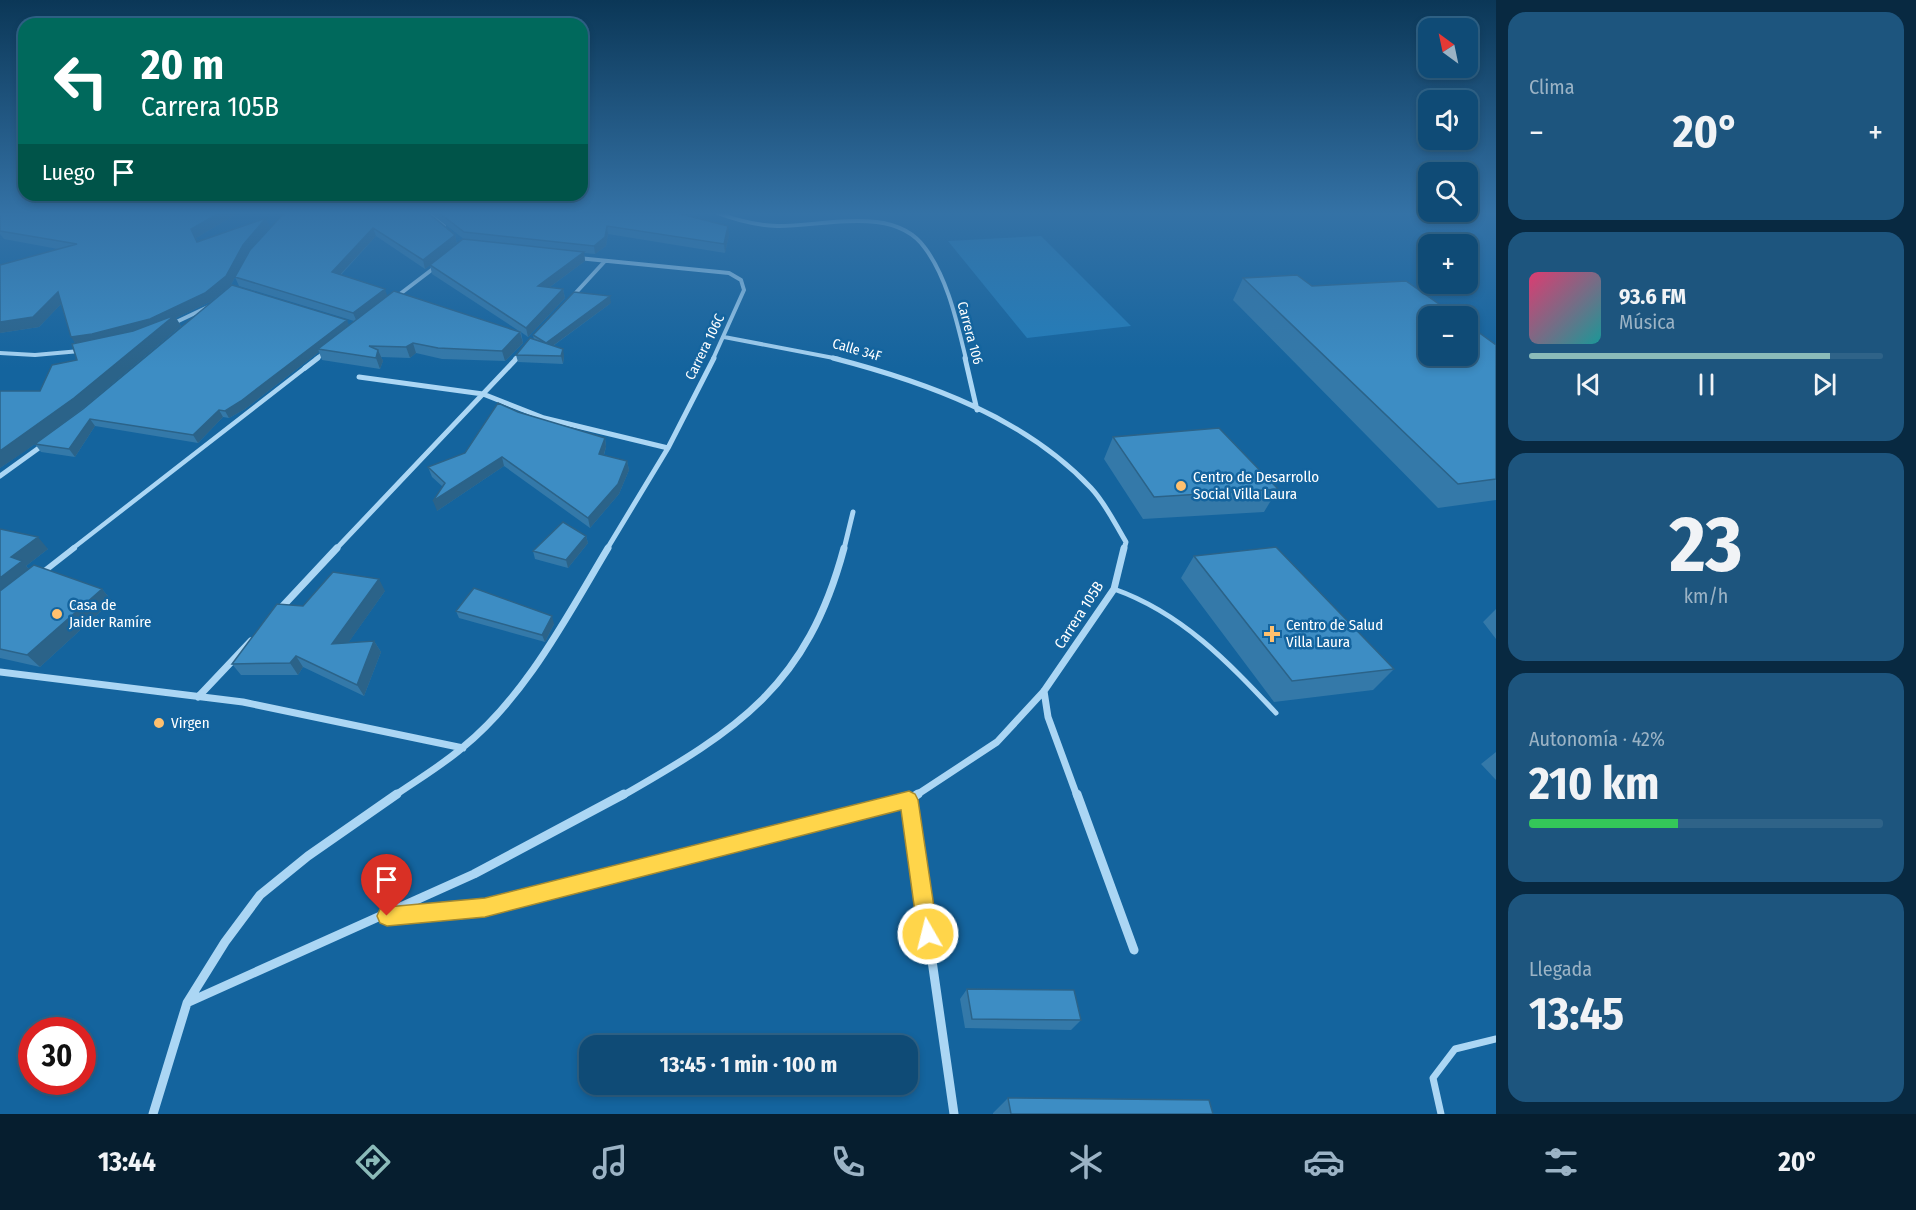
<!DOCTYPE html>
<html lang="es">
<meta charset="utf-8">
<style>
:root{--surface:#0f4b76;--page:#1d557e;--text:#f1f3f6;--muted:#9bb3c5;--line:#2f6388;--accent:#8bbbb9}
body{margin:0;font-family:"Fira Sans Condensed",sans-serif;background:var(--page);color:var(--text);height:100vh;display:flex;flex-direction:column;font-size:22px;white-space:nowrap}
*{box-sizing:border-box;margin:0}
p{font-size:20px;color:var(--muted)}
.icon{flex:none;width:33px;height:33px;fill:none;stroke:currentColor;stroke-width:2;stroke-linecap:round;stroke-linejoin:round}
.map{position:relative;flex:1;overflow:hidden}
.side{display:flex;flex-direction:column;gap:12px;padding:12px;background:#082941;width:420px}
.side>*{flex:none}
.top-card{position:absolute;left:18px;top:18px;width:570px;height:183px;border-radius:18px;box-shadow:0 3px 9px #0003,0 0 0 2px var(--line);background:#00695c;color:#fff;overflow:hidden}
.needle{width:39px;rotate:327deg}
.fabs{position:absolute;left:1418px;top:18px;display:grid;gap:12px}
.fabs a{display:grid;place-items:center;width:60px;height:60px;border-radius:12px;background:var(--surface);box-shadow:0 3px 9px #0003,0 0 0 2px var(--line);font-size:30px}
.speed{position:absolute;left:18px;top:1017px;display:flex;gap:12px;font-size:30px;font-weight:700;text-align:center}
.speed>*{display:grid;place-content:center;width:78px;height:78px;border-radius:50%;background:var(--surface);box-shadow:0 3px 9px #0003,0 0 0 2px var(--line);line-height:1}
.speed .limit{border:9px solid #d22;background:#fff;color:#111}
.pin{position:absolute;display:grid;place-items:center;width:51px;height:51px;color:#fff;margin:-62px -26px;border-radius:50% 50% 50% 0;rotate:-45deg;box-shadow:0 0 6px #0007}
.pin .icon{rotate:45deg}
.me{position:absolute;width:66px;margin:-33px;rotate:352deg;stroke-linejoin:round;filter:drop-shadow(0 0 4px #0008)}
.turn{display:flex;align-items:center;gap:21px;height:126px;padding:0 24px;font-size:27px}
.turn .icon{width:78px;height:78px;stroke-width:2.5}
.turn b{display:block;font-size:42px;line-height:51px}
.then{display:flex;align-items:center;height:57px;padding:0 24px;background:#0003;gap:12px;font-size:22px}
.big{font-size:45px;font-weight:700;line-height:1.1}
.side .widget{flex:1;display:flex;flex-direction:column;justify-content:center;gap:9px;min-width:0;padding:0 21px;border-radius:18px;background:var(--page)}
.side .dial{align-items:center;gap:0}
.dial b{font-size:78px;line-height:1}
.song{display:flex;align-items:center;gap:18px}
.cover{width:72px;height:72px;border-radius:9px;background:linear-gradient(135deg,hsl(340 70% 55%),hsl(180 70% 35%))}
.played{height:6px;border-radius:3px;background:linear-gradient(90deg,var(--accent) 85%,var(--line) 85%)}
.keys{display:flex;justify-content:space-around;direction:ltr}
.heat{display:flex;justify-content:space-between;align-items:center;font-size:33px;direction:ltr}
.charge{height:9px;border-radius:4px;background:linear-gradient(90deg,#34c759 42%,var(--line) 0)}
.trip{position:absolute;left:579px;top:1035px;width:339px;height:60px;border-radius:18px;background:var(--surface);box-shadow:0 3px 9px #0003,0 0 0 2px var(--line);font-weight:700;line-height:60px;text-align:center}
.tabs{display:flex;height:96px;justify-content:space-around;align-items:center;background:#061e2f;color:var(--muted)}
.tabs .icon{width:42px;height:42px}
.tabs .active{color:var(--accent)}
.tabs b{font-size:27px;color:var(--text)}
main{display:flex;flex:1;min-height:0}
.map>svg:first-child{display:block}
</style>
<main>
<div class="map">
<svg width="1496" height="1114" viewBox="0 0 1496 1114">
<rect width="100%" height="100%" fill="#14649e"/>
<path fill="#237ebb" d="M 1041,236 L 1131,326 L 1027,338 L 948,241 Z"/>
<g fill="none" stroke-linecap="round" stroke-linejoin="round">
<path stroke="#abd6f4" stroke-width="5" d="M 1114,589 C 1182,613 1228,662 1276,713"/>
<path stroke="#abd6f4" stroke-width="7" d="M 1441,1114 L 1433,1078 L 1455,1049 L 1496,1039"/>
<path stroke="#abd6f4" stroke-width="4" d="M 172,324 L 210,306
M 0,353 L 35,355 L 80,351"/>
<path stroke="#abd6f4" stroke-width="4.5" d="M 72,549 L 305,368"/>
<path stroke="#abd6f4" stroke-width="6" d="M 42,573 L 74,548"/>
<path stroke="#abd6f4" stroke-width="4" d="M 426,212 L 444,226
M 715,212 C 735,220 755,225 777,226 C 822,227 894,204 925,248 C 948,279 957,323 966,359
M 578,258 L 729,273 L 741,280 L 744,290 L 713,359
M 396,297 L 438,265
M 571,298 L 605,261
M 724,337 L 839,359
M 316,359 L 326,351
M 515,359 L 522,352"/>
<path stroke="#abd6f4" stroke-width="5" d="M 833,358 C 926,382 1024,417 1091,488 C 1106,504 1115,524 1126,542 L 1124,549
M 965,358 L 977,410
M 305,368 L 318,358
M 359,377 L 483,394 L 544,418 L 668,448
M 0,476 L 43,445
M 336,549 L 517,358
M 607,549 L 668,448 L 714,358
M 844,549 L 853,512"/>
<path stroke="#abd6f4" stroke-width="7" d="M 280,609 L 337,548
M 0,672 L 243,702 L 463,748
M 1044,691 L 1048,717 L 1077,796
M 198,697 L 251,641
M 394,796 C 417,780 441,766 462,748 C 526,696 566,618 608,548
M 622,796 C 739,729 807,686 844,548
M 915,796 L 997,742 L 1044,691 L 1114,589 L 1124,548"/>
<path stroke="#abd6f4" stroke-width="9" d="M 1077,794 L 1134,950
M 909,800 L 954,1114
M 387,916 L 485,907 L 909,800 L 918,794
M 189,1002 L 474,874 L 624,794
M 153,1114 L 187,1003 L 225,942 L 260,895 L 308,856 L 397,794"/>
</g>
<path fill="#3479a9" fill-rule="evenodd" d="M 0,212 L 240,212 L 196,238 L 197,242 L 270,227 L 259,240 L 284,213 L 455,235 L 457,244 L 465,240 L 430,212 L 673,212 L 729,235 L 725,253 L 608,234 L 606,246 L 595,254 L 584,253 L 585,261 L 550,287 L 563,289 L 565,298 L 528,337 L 521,332 L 523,343 L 505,361 L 442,359 L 416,353 L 410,358 L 381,357 L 383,361 L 380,369 L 322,360 L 319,352 L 245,409 L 229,418 L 223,417 L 198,443 L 95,426 L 75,457 L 41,452 L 35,444 L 0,468 L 0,391 L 40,391 L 77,360 L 75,343 L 61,304 L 39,327 L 0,333 L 0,265 L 58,249 L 4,239 L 0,234 ZM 376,236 L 425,269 L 430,265 L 432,274 L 519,331 L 387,296 L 341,275 ZM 235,277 L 239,286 L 354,321 L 349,325 L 82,409 L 181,326 L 176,318 L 210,302 L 231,285 Z
M 1243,278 L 1312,286 L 1496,345 L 1496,500 L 1438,508 L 1233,300 Z
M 611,303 L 553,346 L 564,356 L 563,364 L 518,362 L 516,355 L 534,340 L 533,335 Z
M 518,412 L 605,438 L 606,447 L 604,455 L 627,461 L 629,470 L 619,494 L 590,528 L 504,466 L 437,511 L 443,487 L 432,477 L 428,467 L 465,453 Z
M 1113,437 L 1278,489 L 1264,512 L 1143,519 L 1104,459 Z
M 0,529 L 48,549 L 26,566 L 29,569 L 102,589 L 112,601 L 40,667 L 0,658 Z
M 586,536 L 588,543 L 568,568 L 535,559 L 533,551 Z
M 1194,556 L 1394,669 L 1373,690 L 1274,702 L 1181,578 Z
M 385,591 L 348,643 L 374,641 L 381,652 L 364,696 L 303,667 L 298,675 L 241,675 L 232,664 L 303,606 Z
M 1496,609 L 1496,639 L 1483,622 Z
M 456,611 L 554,624 L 545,642 L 459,618 Z
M 1496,752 L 1496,780 L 1481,764 Z
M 967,989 L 1081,1020 L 1071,1030 L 965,1028 L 960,999 Z
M 1008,1098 L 1213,1114 L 993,1114 L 993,1113 Z"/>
<path fill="#2b6389" d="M 221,212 L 240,212 L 196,238 L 191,229 Z
M 266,218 L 270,227 L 247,254 L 231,285 L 210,302 L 176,318 L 181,326 L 82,409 L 24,452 L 0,468 L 0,451 L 74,398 L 77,346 L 71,337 L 243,245 Z
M 607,226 L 608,234 L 606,246 L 595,254 L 594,246 Z
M 728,226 L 729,235 L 725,253 L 724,244 Z
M 373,228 L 376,236 L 335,280 L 332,272 Z
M 455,235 L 457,244 L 425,269 L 423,260 Z
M 584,252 L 585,261 L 539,295 L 538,286 Z
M 385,289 L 388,298 L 357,322 L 353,313 Z
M 563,289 L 565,298 L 528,337 L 526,328 Z
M 58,292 L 64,301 L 39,327 L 0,333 L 0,322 Z
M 610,296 L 611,303 L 547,350 L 546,343 Z
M 347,320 L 350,328 L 318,349 L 319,352 L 245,409 L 229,418 L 225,411 Z
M 520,332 L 523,343 L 505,361 L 502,351 Z
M 413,343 L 416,353 L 410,358 L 406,347 Z
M 563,349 L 564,356 L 563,364 L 561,356 Z
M 378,350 L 383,361 L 380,369 L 376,358 Z
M 219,410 L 223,417 L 198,443 L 193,435 Z
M 90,419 L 95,426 L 75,457 L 69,449 Z
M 605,438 L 606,447 L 601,463 L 599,454 Z
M 502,457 L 504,466 L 437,511 L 433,501 Z
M 627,461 L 629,470 L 619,494 L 590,528 L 588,518 Z
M 586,536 L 588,543 L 568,568 L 566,560 Z
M 38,537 L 48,549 L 26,566 L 33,573 L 0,598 L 0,578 L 11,557 Z
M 379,579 L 385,591 L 339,656 L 332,644 Z
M 102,589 L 112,601 L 40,667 L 27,655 Z
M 552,616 L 554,624 L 545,642 L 542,635 Z
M 374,641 L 381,652 L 364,696 L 357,685 Z
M 296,656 L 303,667 L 298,675 L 290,663 Z"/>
<path fill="#3d8dc4" stroke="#2b6389" stroke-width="1.5" d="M 0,212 L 221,212 L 191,229 L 197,242 L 266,218 L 243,245 L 226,276 L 205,293 L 150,319 L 92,334 L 71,337 L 58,292 L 33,317 L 0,322 L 0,265 L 77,244 L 0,231 Z
M 287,212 L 427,212 L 455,235 L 423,260 L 373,228 L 332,272 L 385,289 L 353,313 L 235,277 L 250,250 L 284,213 Z
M 438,212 L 673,212 L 728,226 L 724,244 L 607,226 L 605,237 L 594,246 L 464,232 Z
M 463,239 L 584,252 L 538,286 L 563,289 L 526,328 L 430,265 Z
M 1297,275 L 1312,286 L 1406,281 L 1456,316 L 1428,316 L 1428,356 L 1467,356 L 1467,324 L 1496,345 L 1496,479 L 1458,484 L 1243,278 Z
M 232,285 L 347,320 L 241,401 L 225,411 L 219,410 L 193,435 L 90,419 L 69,449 L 35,444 L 83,409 Z
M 394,291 L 520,332 L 502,351 L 438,348 L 413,343 L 406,347 L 369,346 L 378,350 L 376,358 L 318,349 Z
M 574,292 L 610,296 L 546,343 L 533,335 Z
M 175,315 L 74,398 L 0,451 L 0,391 L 40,391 L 52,365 L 77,360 L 72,344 L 133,331 Z
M 530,338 L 563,349 L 561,356 L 516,355 Z
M 498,403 L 518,412 L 605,438 L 599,454 L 627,461 L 618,484 L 588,518 L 502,457 L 433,501 L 445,483 L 428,467 L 465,453 Z
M 1219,428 L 1278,489 L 1154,497 L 1113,437 Z
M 563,522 L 586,536 L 566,560 L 533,551 Z
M 0,529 L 38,537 L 11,557 L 22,561 L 0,578 Z
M 1276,547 L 1394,669 L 1292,681 L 1194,556 Z
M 34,565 L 102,589 L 27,655 L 0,649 L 0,591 Z
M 333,572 L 379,579 L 332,644 L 374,641 L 357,685 L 296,656 L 290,663 L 232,664 L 277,604 L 303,606 Z
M 474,588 L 552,616 L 542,635 L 456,611 Z
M 967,989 L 1074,990 L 1081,1020 L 972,1019 Z
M 1008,1098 L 1209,1100 L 1213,1114 L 1011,1114 Z"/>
<linearGradient id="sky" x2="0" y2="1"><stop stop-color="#0b3757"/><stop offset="0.58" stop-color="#3472a6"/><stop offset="1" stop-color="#3472a6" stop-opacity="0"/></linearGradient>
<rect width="1496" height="368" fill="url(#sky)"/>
<path fill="#ffd54a" stroke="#a68a30" stroke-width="1.5" d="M 909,791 L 915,794 L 918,800 L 938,934 L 935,941 L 928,944 L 921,941 L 918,934 L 901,810 L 485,917 L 387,926 L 380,923 L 377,916 L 380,909 L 387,907 L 485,898 Z"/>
<g fill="#ffc06e" stroke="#14649e" stroke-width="2">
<circle cx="1181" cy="486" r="6"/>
<circle cx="57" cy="614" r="6"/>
<path d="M1269 625h6v6h6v6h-6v6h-6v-6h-6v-6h6z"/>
<circle cx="159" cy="723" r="6"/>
</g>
<g text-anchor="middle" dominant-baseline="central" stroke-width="5" stroke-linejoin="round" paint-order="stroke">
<g font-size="14" fill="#fff" stroke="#14649e">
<text transform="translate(970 333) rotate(75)">Carrera 106</text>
<text transform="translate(705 347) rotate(-64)">Carrera 106C</text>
<text transform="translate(857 350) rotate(16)">Calle 34F</text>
</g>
<g font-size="15" fill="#fff" stroke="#14649e" text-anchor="start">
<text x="1193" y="477">Centro de Desarrollo<tspan x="1193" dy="17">Social Villa Laura</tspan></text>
<text x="69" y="605">Casa de<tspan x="69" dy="17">Jaider Ramíre</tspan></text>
<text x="1286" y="625">Centro de Salud<tspan x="1286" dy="17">Villa Laura</tspan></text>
<text x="171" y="723">Virgen</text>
</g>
<g font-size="15" fill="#fff" stroke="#14649e">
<text transform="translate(1079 615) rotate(-57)">Carrera 105B</text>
</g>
</g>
</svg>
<div class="fabs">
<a><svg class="needle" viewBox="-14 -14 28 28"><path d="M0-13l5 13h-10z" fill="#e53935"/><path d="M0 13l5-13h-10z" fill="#9bb3c5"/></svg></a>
<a><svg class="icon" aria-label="sound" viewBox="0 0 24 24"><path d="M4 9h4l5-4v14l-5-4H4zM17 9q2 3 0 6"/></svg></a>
<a><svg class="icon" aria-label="search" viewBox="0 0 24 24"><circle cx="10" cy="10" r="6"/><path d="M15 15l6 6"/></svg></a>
<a>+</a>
<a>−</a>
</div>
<div class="speed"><div class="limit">30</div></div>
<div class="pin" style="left:387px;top:916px;background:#d93025"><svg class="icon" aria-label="arrive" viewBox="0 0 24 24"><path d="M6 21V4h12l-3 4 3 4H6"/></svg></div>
<svg class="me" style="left:928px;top:934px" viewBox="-20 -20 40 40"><circle r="17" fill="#ffd54a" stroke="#fff" stroke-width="3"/><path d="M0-11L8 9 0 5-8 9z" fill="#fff"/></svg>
<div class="trip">13:45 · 1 min · 100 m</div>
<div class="top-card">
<div class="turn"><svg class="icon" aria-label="left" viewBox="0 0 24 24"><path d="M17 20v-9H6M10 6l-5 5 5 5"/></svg><div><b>20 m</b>Carrera 105B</div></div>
<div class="then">Luego<svg class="icon" aria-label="arrive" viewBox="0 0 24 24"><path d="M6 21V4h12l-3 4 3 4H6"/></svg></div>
</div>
</div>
<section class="side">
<div class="widget"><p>Clima</p>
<div class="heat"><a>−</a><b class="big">20°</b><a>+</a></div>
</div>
<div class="widget">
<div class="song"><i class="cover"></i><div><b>93.6 FM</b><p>Música</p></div></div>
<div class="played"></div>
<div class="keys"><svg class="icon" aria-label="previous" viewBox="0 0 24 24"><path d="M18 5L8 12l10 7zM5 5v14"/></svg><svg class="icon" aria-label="pause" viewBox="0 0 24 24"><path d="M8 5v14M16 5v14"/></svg><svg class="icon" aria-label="next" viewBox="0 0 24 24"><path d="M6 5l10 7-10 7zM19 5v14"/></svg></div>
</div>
<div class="widget dial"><b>23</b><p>km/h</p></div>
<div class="widget"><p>Autonomía · 42%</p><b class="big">210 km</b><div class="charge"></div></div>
<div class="widget"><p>Llegada</p><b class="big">13:45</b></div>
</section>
</main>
<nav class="tabs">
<b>13:44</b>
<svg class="icon active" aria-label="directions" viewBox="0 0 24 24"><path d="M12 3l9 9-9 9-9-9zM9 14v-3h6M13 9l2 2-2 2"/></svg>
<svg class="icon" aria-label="music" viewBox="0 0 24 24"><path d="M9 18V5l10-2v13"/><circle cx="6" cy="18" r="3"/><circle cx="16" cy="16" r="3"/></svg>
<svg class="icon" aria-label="phone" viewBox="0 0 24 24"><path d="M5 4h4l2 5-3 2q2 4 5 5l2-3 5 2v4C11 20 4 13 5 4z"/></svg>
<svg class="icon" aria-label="climate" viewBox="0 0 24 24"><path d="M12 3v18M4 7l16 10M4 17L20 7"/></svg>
<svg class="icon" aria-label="car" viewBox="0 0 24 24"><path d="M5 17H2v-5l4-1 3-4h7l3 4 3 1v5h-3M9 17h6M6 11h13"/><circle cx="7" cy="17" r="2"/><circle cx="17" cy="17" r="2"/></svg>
<svg class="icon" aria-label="filters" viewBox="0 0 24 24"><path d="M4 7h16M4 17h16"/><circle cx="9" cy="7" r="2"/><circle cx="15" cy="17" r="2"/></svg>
<b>20°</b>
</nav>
